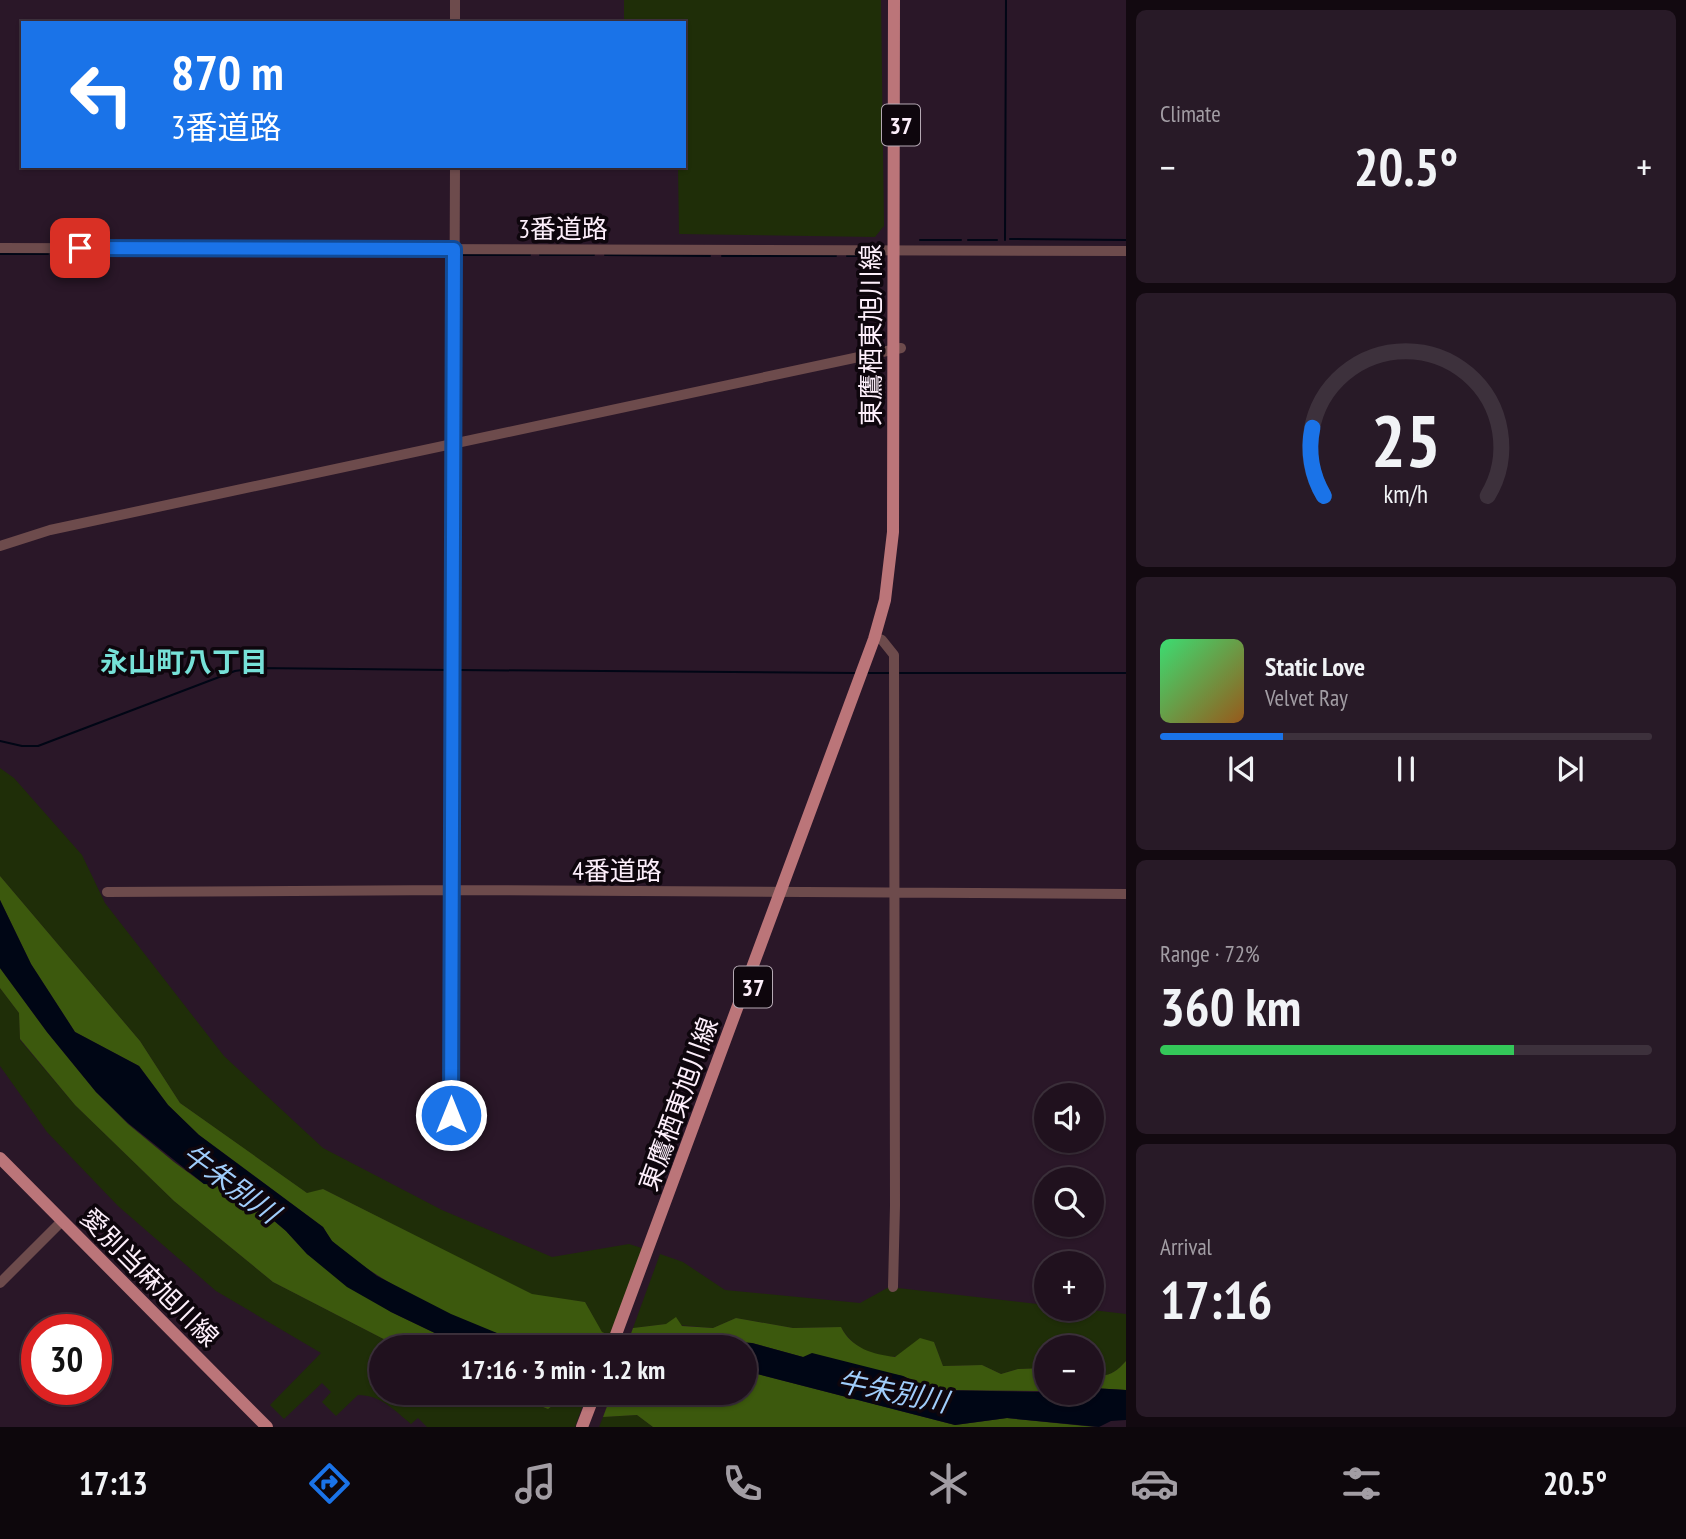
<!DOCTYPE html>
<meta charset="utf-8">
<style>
:root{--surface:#20111e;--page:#281a27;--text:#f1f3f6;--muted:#a29da4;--line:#3d313c;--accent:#1a73e8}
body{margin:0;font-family:"PT Sans Narrow","Noto Sans JP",sans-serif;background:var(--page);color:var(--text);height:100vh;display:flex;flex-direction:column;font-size:26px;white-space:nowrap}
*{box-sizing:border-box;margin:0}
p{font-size:23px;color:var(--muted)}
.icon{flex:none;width:38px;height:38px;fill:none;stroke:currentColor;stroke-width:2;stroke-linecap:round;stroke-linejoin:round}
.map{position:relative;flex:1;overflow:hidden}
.panel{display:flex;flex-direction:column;gap:10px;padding:10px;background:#120910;width:560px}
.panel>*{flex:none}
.hud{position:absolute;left:21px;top:21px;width:665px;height:147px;border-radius:0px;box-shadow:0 2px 5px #0004,0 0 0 2px var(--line);background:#1a73e8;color:#fff;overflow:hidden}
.buttons{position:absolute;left:1034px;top:1083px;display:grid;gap:14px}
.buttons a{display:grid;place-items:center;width:70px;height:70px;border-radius:50%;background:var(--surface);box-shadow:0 2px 5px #0004,0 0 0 2px var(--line);font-size:35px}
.speed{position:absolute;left:21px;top:1314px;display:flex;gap:14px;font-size:35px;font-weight:700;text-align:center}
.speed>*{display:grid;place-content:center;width:91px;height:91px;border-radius:50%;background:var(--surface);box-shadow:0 2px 5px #0004,0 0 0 2px var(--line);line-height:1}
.speed .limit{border:10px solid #d22;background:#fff;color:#111}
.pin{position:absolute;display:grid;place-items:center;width:60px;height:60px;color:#fff;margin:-30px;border-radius:14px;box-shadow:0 4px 10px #0006}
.me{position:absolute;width:77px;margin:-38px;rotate:0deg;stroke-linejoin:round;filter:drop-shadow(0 0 5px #0008)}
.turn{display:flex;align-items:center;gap:24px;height:147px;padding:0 35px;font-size:32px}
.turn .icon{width:91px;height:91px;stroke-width:2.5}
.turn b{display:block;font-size:49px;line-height:60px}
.big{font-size:52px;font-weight:800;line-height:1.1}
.panel .card{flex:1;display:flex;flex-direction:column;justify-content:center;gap:10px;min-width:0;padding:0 24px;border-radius:10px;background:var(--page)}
.panel .dial{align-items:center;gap:0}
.dial svg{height:182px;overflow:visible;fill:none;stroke:var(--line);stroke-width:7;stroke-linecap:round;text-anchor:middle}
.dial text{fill:var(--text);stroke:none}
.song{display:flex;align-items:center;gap:21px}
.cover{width:84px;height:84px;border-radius:10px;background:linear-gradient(135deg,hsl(140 70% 55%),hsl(30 70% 35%))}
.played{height:7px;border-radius:4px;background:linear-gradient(90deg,var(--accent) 25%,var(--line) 25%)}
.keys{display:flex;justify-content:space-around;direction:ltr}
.heat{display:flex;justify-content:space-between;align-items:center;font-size:38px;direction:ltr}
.charge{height:10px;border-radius:5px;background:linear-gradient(90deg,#34c759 72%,var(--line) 0)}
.trip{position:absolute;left:369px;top:1335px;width:388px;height:70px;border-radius:35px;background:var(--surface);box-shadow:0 2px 5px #0004,0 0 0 2px var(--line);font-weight:800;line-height:70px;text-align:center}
.tab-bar{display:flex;height:112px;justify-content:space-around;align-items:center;background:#0d070c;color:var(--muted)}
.tab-bar .icon{width:49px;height:49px}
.tab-bar .active{color:var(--accent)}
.tab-bar b{font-size:32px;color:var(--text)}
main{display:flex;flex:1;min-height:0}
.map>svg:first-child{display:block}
</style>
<main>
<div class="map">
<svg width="1126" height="1427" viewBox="0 0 1126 1427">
<rect width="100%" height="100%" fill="#2a1728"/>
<path fill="#1f2e08" d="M 624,0 L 881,0 L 884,226 L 875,237 L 679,234 L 678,166 L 684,166 L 684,23 L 624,23 Z
M 0,768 L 14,778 L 82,855 L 105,903 L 224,1056 L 323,1148 L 442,1210 L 552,1257 L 629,1244 L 648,1250 L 614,1337 L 602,1333 L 585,1302 L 532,1295 L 323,1189 L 308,1194 L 180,1103 L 140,1041 L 0,876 Z
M 0,988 L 19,1013 L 20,1040 L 75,1105 L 174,1201 L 273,1282 L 399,1347 L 382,1348 L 382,1393 L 508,1393 L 548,1409 L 570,1393 L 587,1393 L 575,1427 L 427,1427 L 418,1418 L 411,1424 C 394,1410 381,1395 358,1395 L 336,1416 L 322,1402 L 331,1392 L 322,1383 L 284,1419 L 270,1405 L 321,1353 L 216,1291 L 118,1206 L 47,1132 L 0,1066 Z
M 660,1254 L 683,1262 L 725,1290 L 860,1303 L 889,1287 L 1046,1305 L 1046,1309 L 1084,1309 L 1126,1314 L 1126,1361 C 1116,1372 1107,1379 1092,1374 L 1092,1348 L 1046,1348 L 1046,1368 L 1018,1369 L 1001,1374 L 982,1365 L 943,1366 L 934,1342 C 922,1347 910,1353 897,1356 C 876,1361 850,1345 841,1327 L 793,1328 L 736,1318 L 713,1328 L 666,1324 L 633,1328 Z
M 637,1415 L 653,1427 L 599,1427 L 603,1417 Z"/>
<path fill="#3c590d" d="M 0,876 L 140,1041 L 180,1103 L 307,1193 L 323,1189 L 532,1294 L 585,1302 L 602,1332 L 614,1337 L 614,1340 C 573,1342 542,1342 501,1334 C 462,1326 359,1270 332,1241 C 329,1237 326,1232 323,1227 L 199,1135 L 168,1105 L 139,1066 L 75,1032 L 31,964 L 0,900 Z
M 0,968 L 47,1032 L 96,1092 L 128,1124 L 174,1162 L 204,1184 L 224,1185 L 253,1203 L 286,1231 L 307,1254 L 391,1312 L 464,1347 L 399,1347 L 273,1282 L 174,1201 L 75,1105 L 20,1039 L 19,1013 L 0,988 Z
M 676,1317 L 682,1326 L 713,1328 L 736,1318 L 793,1328 L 841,1327 C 852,1349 873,1354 895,1357 L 920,1338 L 934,1342 L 943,1366 L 982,1365 L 1001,1374 L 1018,1369 L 1046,1368 L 1046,1391 L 933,1390 L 903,1376 L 803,1357 L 752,1343 L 670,1338 L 629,1339 L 633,1328 L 666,1324 Z
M 1126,1361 L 1126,1390 L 1092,1388 L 1092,1374 C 1107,1379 1116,1372 1126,1361 Z
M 746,1371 L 955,1425 L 1007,1418 L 1095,1427 L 653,1427 L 637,1415 L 603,1417 L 612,1393 L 746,1393 Z
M 508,1393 L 570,1393 L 548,1409 Z"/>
<path fill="#000615" d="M 0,900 L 31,964 L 75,1032 L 139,1066 L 168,1105 L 199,1135 L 323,1227 L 332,1241 L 377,1276 L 451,1314 L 497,1333 L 556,1342 L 670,1338 L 752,1343 L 803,1357 L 812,1353 L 903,1376 L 933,1390 L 1092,1393 L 1092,1388 L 1126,1390 L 1126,1420 L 1111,1421 L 1099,1427 L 1007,1418 L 955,1425 L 746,1371 L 746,1348 L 464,1347 L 391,1312 L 347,1287 L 307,1254 L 286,1231 L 253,1203 L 224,1185 L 204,1184 L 128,1123 L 96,1092 L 47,1032 L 0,968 Z"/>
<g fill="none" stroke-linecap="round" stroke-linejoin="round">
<path stroke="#000615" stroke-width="2" d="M 1010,239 L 1126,240
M 920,240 L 961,240
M 968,240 L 997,240
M 1005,240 L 1006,0
M 0,254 L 48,254
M 59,254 L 194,254
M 205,254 L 311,254
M 323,254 L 446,254
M 460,255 L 530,255
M 540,255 L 594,255
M 605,255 L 710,256
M 722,256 L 836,256
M 847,256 L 875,256
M 459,670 L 855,673
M 868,673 L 890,673
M 900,673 L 1126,673
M 0,741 L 22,746 L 38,746 L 235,671 L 255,668 L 449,670"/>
<path stroke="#6d4b4c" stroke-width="10" d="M 455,23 L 455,0
M 0,248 L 1126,251
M 0,546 L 50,530 L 901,348
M 874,637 L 882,640 L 894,655 L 895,1206 L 893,1287
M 107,892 L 452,890 L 1126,894
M 451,1115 L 455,166
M 0,1283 L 62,1221"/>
<path stroke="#bb7579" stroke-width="12" d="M 0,1158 L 267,1427
M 611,1348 L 874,639 L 885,600 L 893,532 L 894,0
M 582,1427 L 595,1393"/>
</g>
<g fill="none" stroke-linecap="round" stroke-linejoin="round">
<defs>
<path id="route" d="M 80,248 L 454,249 L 451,1115"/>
</defs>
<use href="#route" stroke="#114b97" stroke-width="18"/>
<use href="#route" stroke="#1a73e8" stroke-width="12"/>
</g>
<g text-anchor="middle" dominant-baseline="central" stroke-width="7" stroke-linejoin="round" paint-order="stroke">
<g fill="#0e060d" stroke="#b5a9b4" stroke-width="2">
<rect x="882" y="104.5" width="38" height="41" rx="5"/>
<rect x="734" y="966.5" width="38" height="41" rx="5"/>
</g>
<g font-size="24" font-weight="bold" fill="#fdeffb">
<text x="901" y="125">37</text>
<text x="753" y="987">37</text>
</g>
<g font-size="26" fill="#fdeffb" stroke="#0e060d">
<text x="563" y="228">3番道路</text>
<text transform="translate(870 335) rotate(-90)">東鷹栖東旭川線</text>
<text x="617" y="870">4番道路</text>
<text transform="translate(678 1104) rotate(-70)">東鷹栖東旭川線</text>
<text transform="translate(150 1277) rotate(45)">愛別当麻旭川線</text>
</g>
<g font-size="28" font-weight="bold" fill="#76e1d8" stroke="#0e060d">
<text x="184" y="661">永山町八丁目</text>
</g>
<g font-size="28" font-style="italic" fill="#a0cdfb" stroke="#0e060d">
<text transform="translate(231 1183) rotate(36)">牛朱別川</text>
<text transform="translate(893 1391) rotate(11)">牛朱別川</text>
</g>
</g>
</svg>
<div class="buttons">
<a><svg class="icon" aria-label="sound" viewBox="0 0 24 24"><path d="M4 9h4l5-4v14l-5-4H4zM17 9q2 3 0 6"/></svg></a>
<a><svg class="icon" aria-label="search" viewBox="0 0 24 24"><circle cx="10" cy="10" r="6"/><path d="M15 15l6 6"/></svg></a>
<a>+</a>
<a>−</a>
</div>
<div class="speed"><div class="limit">30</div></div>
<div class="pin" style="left:80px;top:248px;background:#d93025"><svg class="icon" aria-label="arrive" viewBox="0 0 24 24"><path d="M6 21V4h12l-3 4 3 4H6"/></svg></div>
<svg class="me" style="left:451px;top:1115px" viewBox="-20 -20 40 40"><circle r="17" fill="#1a73e8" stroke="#fff" stroke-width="3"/><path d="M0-11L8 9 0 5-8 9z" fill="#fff"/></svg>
<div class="trip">17:16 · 3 min · 1.2 km</div>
<div class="hud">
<div class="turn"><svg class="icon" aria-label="left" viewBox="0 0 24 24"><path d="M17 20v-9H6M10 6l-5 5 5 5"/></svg><div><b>870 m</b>3番道路</div></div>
</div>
</div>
<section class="panel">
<div class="card"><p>Climate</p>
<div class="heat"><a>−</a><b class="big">20.5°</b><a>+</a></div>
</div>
<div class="card dial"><svg viewBox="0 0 100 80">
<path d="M14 69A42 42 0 1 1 86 69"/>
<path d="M14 69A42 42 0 0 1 9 39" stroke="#1a73e8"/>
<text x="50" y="56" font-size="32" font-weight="700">25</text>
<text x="50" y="72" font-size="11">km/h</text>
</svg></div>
<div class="card">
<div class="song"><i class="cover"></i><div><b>Static Love</b><p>Velvet Ray</p></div></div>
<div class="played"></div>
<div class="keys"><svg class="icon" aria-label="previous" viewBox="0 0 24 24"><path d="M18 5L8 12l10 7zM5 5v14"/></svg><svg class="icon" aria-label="pause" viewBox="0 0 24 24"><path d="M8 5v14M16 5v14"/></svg><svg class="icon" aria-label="next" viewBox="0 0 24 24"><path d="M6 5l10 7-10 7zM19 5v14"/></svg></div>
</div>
<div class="card"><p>Range · 72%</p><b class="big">360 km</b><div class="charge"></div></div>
<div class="card"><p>Arrival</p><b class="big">17:16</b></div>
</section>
</main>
<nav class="tab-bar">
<b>17:13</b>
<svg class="icon active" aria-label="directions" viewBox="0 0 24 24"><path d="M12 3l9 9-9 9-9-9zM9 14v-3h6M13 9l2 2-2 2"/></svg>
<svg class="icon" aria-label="music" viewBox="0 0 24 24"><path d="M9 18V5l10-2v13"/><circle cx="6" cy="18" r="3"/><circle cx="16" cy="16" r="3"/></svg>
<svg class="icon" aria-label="phone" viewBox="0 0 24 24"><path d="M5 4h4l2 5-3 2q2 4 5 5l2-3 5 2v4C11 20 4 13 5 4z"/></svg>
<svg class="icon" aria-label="climate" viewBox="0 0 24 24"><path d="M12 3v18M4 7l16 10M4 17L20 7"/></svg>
<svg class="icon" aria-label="car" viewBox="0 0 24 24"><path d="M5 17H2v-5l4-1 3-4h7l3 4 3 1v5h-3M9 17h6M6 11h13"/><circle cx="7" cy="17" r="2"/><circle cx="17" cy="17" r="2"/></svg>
<svg class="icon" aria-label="filters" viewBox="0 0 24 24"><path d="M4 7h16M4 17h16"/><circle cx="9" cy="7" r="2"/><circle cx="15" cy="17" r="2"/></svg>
<b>20.5°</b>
</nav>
